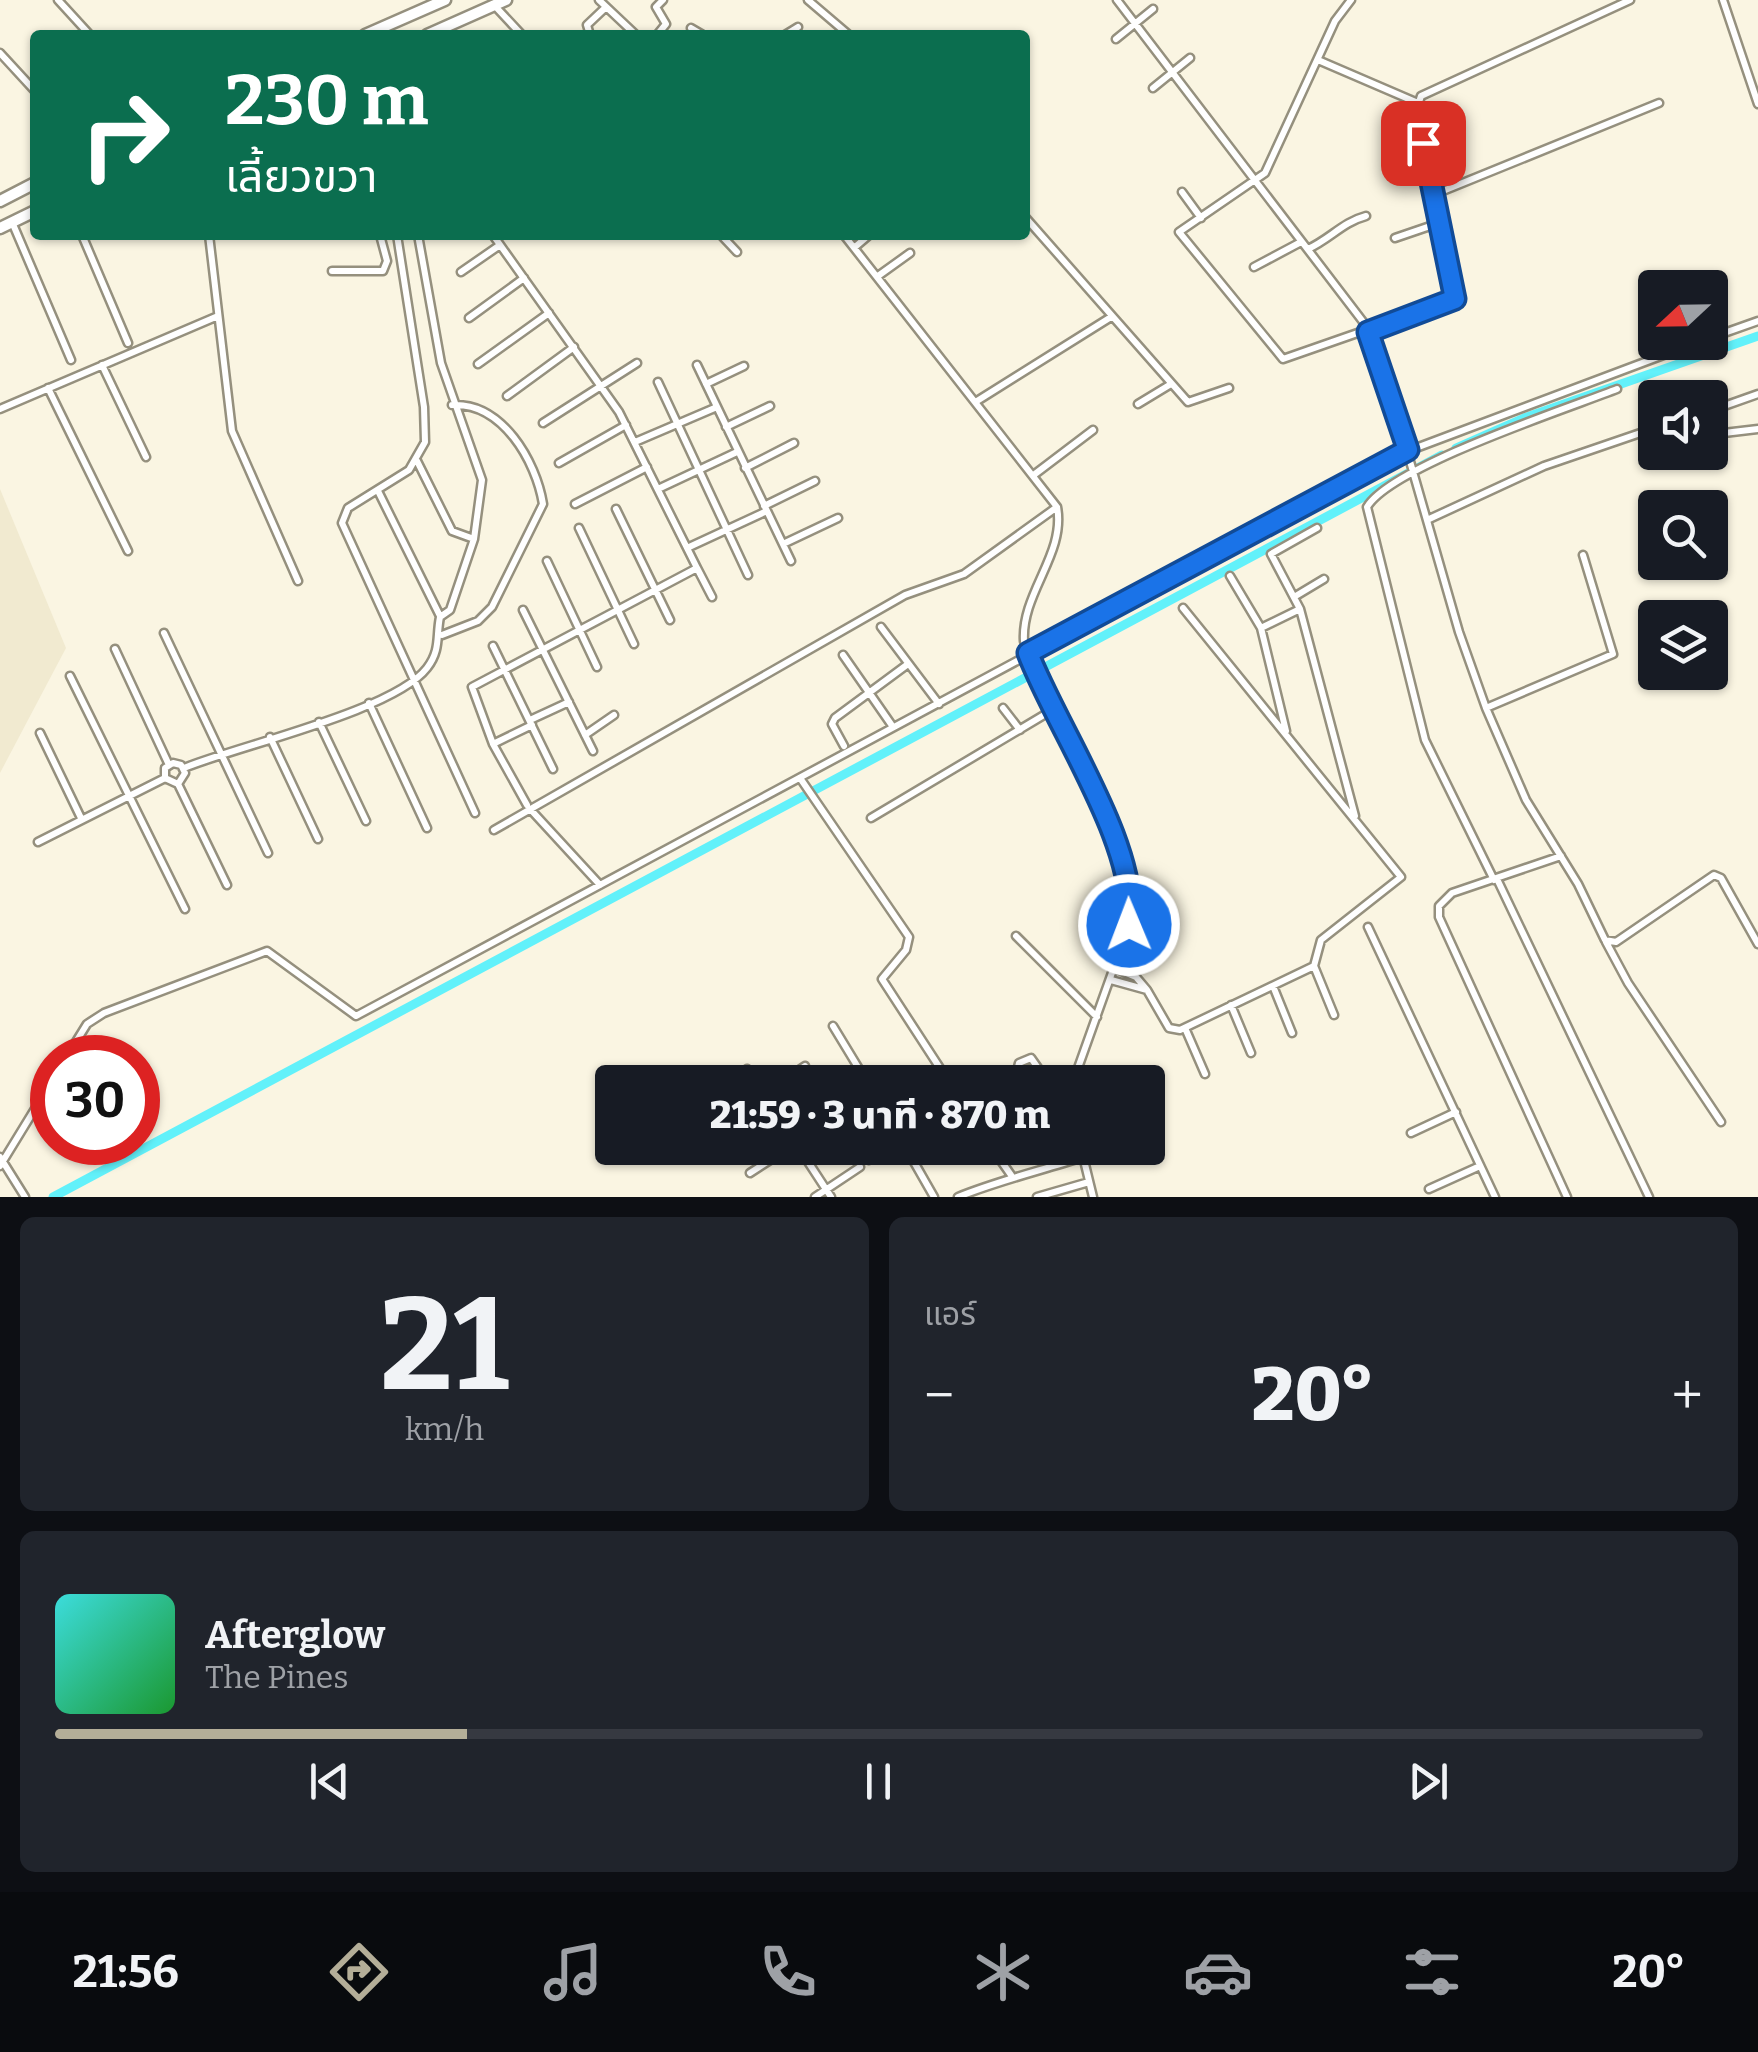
<!DOCTYPE html>
<html lang="th">
<meta charset="utf-8">
<style>
:root{--surface:#171b24;--page:#20242c;--text:#f1f3f6;--muted:#9ea1a6;--line:#363941;--accent:#b4ae98}
body{margin:0;font-family:Bitter,"Noto Sans Thai",serif;background:var(--page);color:var(--text);height:100vh;display:flex;flex-direction:column;font-size:38px;white-space:nowrap}
*{box-sizing:border-box;margin:0}
p{font-size:32px;color:var(--muted)}
.icon{flex:none;width:55px;height:55px;fill:none;stroke:currentColor;stroke-width:2;stroke-linecap:round;stroke-linejoin:round}
.map{position:relative;height:1197px;overflow:hidden}
.side{display:flex;flex-direction:column;gap:20px;padding:20px;background:#0d0f14;flex:1}
.side>*{flex:none}
.guide{position:absolute;left:30px;top:30px;width:1000px;height:210px;border-radius:10px;box-shadow:0 2px 8px #0004;background:#0b6e4f;color:#fff;overflow:hidden}
.needle{width:65px;rotate:248deg}
.buttons{position:absolute;left:1638px;top:270px;display:grid;gap:20px}
.buttons a{display:grid;place-items:center;width:90px;height:90px;border-radius:10px;background:var(--surface);box-shadow:0 2px 8px #0004;font-size:50px}
.speed{position:absolute;left:30px;top:1035px;display:flex;gap:20px;font-size:50px;font-weight:700;text-align:center}
.speed>*{display:grid;place-content:center;width:130px;height:130px;border-radius:50%;background:var(--surface);box-shadow:0 2px 8px #0004;line-height:1}
.speed .limit{border:15px solid #d22;background:#fff;color:#111}
.pin{position:absolute;display:grid;place-items:center;width:85px;height:85px;color:#fff;margin:-42px;border-radius:20px;box-shadow:0 5px 15px #0006}
.me{position:absolute;width:110px;margin:-55px;rotate:359deg;stroke-linejoin:round;filter:drop-shadow(0 0 8px #0008)}
.turn{display:flex;align-items:center;gap:35px;height:210px;padding:0 30px;font-size:45px}
.turn .icon{width:130px;height:130px;stroke-width:2.5}
.turn b{display:block;font-size:70px;line-height:85px}
.big{font-size:75px;font-weight:800;line-height:1.1}
.side .card{flex:1;display:flex;flex-direction:column;justify-content:center;gap:15px;min-width:0;padding:0 35px;border-radius:15px;background:var(--page)}
.side .dial{align-items:center;gap:0}
.dial b{font-size:130px;line-height:1}
.song{display:flex;align-items:center;gap:30px}
.cover{width:120px;height:120px;border-radius:15px;background:linear-gradient(135deg,hsl(180 70% 55%),hsl(130 70% 35%))}
.played{height:10px;border-radius:5px;background:linear-gradient(90deg,var(--accent) 25%,var(--line) 25%)}
.keys{display:flex;justify-content:space-around;direction:ltr}
.heat{display:flex;justify-content:space-between;align-items:center;font-size:55px;direction:ltr}
.side .tiles{flex:1;display:grid;gap:20px;grid-template-columns:1fr 1fr}
.card:last-child{grid-column:span 2}
.trip{position:absolute;left:595px;top:1065px;width:570px;height:100px;border-radius:10px;background:var(--surface);box-shadow:0 2px 8px #0004;font-weight:800;line-height:100px;text-align:center}
.tabs{display:flex;height:160px;justify-content:space-around;align-items:center;background:#090b0e;color:var(--muted)}
.tabs .icon{width:70px;height:70px}
.tabs .selected{color:var(--accent)}
.tabs b{font-size:45px;color:var(--text)}
.map>svg:first-child{display:block}
</style>
<div class="map">
<svg width="1758" height="1197" viewBox="0 0 1758 1197">
<rect width="100%" height="100%" fill="#faf5e2"/>
<path fill="#f1ead0" d="M 0,489 L 66,648 L 0,773 Z"/>
<g fill="none" stroke-linecap="round" stroke-linejoin="round">
<path stroke="#62f1fa" stroke-width="9" d="M 1456,448 L 1524,418 L 1758,336
M 53,1197 L 1442,455"/>
<defs>
<path id="minor" d="M 58,0 L 90,35
M 599,0 L 636,35
M 808,0 L 849,35
M 1117,0 L 1364,323 L 1391,395 L 1459,632 L 1486,708 L 1526,800 L 1578,884 L 1605,940 L 1616,942 L 1714,875 L 1721,878 L 1758,944
M 1351,0 L 1335,21 L 1265,173 L 1179,232 L 1283,359 L 1455,299 L 1417,108 L 1421,96 L 1630,0
M 1723,0 L 1758,104
M 494,5 L 522,35
M 691,28 L 703,35
M 590,35 L 587,25 L 606,7
M 657,35 L 666,24 L 656,7 L 663,0
M 785,35 L 798,27
M 1116,39 L 1153,9
M 0,53 L 35,91
M 1318,60 L 1418,103
M 1153,88 L 1190,58
M 1182,192 L 1201,218
M 1433,195 L 1659,103
M 1025,217 L 1188,402 L 1229,388
M 12,222 L 71,360
M 82,235 L 128,343
M 209,235 L 232,431 L 298,581
M 397,235 L 424,407 L 425,442 L 409,470 L 348,508 L 342,523 L 475,813
M 493,235 L 619,412 L 697,568
M 721,235 L 737,252
M 844,235 L 1057,507 C 1066,554 1021,593 1024,641 C 1047,726 1143,838 1129,925 L 1073,1082
M 1395,238 L 1439,223
M 855,247 L 869,235
M 1308,249 C 1330,239 1343,222 1366,216
M 1254,267 L 1301,242
M 332,271 L 383,271 L 387,261 L 380,235
M 461,272 L 500,245
M 878,276 L 910,253
M 469,318 L 524,278
M 1710,338 L 1758,321
M 478,364 L 549,313
M 102,365 L 146,457
M 697,365 L 791,561
M 658,382 L 748,575
M 706,384 L 744,366
M 48,388 L 128,551
M 507,396 L 574,347
M 977,401 L 1111,317
M 1138,404 L 1171,384
M 0,409 L 218,316
M 1710,411 L 1758,394
M 543,423 L 637,363
M 726,427 L 770,406
M 1724,433 L 1758,429
M 635,442 L 717,407
M 1664,452 L 1667,461
M 417,461 L 452,531 L 474,539
M 559,463 L 626,425
M 745,468 L 794,443
M 1035,474 L 1093,430
M 658,489 L 737,452
M 378,491 L 440,616
M 575,504 L 647,467
M 764,506 L 815,481
M 616,509 L 670,620
M 1427,520 L 1544,466 L 1655,428
M 579,528 L 634,644
M 1317,528 L 1271,554 L 1300,609 L 1355,816
M 783,544 L 838,518
M 687,548 L 767,511
M 547,561 L 597,667
M 1230,576 L 1261,628 L 1286,731
M 1294,597 L 1324,579
M 523,610 L 593,751
M 881,627 L 939,704
M 1261,628 L 1300,609
M 164,633 L 268,853
M 442,635 L 478,621 L 492,607 L 543,504 C 536,461 502,402 452,405
M 493,646 L 553,769
M 115,649 L 169,765
M 843,655 L 893,727
M 70,676 L 185,909
M 369,703 L 427,828
M 1003,708 L 1020,730
M 1486,708 L 1613,654 L 1583,555
M 530,720 L 569,702
M 319,722 L 366,821
M 40,733 L 81,818
M 585,735 L 614,715
M 270,737 L 318,839
M 493,744 L 532,725
M 844,746 L 832,724 L 835,718 L 908,664
M 184,768 C 240,745 394,711 427,668 C 441,650 436,636 440,617 L 450,610 L 474,539 L 482,480 L 441,363 L 418,235
M 800,778 L 909,937 L 906,950 L 882,979 L 949,1082
M 178,784 L 185,773 L 181,765 L 173,763 L 165,768 L 165,778 L 178,784 L 227,885
M 527,805 L 493,744 L 472,687 L 697,568 L 712,597
M 531,810 L 600,885
M 871,818 L 1054,709
M 494,830 L 905,595 L 964,574 L 1057,507
M 38,842 L 165,778
M 1561,856 L 1452,893 L 1439,906 L 1439,917 L 1567,1197
M 1497,879 L 1649,1197
M 1494,880 L 1425,740 L 1367,507 C 1392,466 1566,409 1617,389
M 1368,927 L 1495,1197
M 1016,936 L 1097,1017
M 1606,942 L 1628,983 L 1721,1122
M 1314,966 L 1334,1015
M 1111,980 L 1147,990 L 1136,977 L 1114,968
M 1273,986 L 1292,1033
M 1147,990 L 1169,1028 L 1180,1030 L 1314,966 L 1321,940 L 1401,877 L 1183,608
M 1231,1005 L 1251,1053
M 833,1026 L 867,1082
M 1185,1028 L 1205,1074
M 66,1058 L 87,1024 L 104,1013 L 267,951 L 356,1016 L 1408,451 L 1698,342
M 747,1069 L 756,1082
M 1045,1078 L 1031,1058 L 1019,1063 L 1017,1071 L 1025,1078 L 1073,1082
M 781,1082 L 805,1066
M 1411,1133 L 1456,1112
M 799,1148 L 831,1197
M 906,1148 L 934,1197
M 992,1148 L 1011,1175
M 1081,1148 L 1093,1197
M 0,1157 L 25,1197
M 869,1160 L 891,1148
M 0,1166 L 52,1081
M 750,1173 L 789,1148
M 1429,1189 L 1480,1166
M 815,1197 L 860,1167
M 958,1197 C 1000,1180 1040,1171 1083,1157
M 1037,1197 L 1089,1182"/>
<path id="primary" d="M 365,35 L 445,0
M 427,35 L 506,0
M 0,201 L 35,183
M 0,228 L 35,211"/>
</defs>
<use href="#minor" stroke="#95907e" stroke-width="11"/>
<use href="#primary" stroke="#95907e" stroke-width="15"/>
<use href="#minor" stroke="#fff" stroke-width="6"/>
<use href="#primary" stroke="#fff" stroke-width="10"/>
</g>
<g fill="none" stroke-linecap="round" stroke-linejoin="round">
<defs>
<path id="route" d="M 1129,925 C 1141,849 1056,727 1028,653 L 1408,450 L 1368,332 L 1455,299 L 1423,143"/>
</defs>
<use href="#route" stroke="#114b97" stroke-width="25"/>
<use href="#route" stroke="#1a73e8" stroke-width="18"/>
</g>
</svg>
<div class="buttons">
<a><svg class="needle" viewBox="-14 -14 28 28"><path d="M0-13l5 13h-10z" fill="#e53935"/><path d="M0 13l5-13h-10z" fill="#9ea1a6"/></svg></a>
<a><svg class="icon" aria-label="sound" viewBox="0 0 24 24"><path d="M4 9h4l5-4v14l-5-4H4zM17 9q2 3 0 6"/></svg></a>
<a><svg class="icon" aria-label="search" viewBox="0 0 24 24"><circle cx="10" cy="10" r="6"/><path d="M15 15l6 6"/></svg></a>
<a><svg class="icon" aria-label="layers" viewBox="0 0 24 24"><path d="M12 4l9 5-9 5-9-5zM3 14l9 5 9-5"/></svg></a>
</div>
<div class="speed"><div class="limit">30</div></div>
<div class="pin" style="left:1423px;top:143px;background:#d93025"><svg class="icon" aria-label="arrive" viewBox="0 0 24 24"><path d="M6 21V4h12l-3 4 3 4H6"/></svg></div>
<svg class="me" style="left:1129px;top:925px" viewBox="-20 -20 40 40"><circle r="17" fill="#1a73e8" stroke="#fff" stroke-width="3"/><path d="M0-11L8 9 0 5-8 9z" fill="#fff"/></svg>
<div class="trip">21:59 · 3 นาที · 870 m</div>
<div class="guide">
<div class="turn"><svg class="icon" aria-label="right" viewBox="0 0 24 24"><path d="M7 20v-9h11M14 6l5 5-5 5"/></svg><div><b>230 m</b>เลี้ยวขวา</div></div>
</div>
</div>
<section class="side">
<div class="tiles">
<div class="card dial"><b>21</b><p>km/h</p></div>
<div class="card"><p>แอร์</p>
<div class="heat"><a>−</a><b class="big">20°</b><a>+</a></div>
</div>
<div class="card">
<div class="song"><i class="cover"></i><div><b>Afterglow</b><p>The Pines</p></div></div>
<div class="played"></div>
<div class="keys"><svg class="icon" aria-label="previous" viewBox="0 0 24 24"><path d="M18 5L8 12l10 7zM5 5v14"/></svg><svg class="icon" aria-label="pause" viewBox="0 0 24 24"><path d="M8 5v14M16 5v14"/></svg><svg class="icon" aria-label="next" viewBox="0 0 24 24"><path d="M6 5l10 7-10 7zM19 5v14"/></svg></div>
</div>
</div>
</section>
<nav class="tabs">
<b>21:56</b>
<svg class="icon selected" aria-label="directions" viewBox="0 0 24 24"><path d="M12 3l9 9-9 9-9-9zM9 14v-3h6M13 9l2 2-2 2"/></svg>
<svg class="icon" aria-label="music" viewBox="0 0 24 24"><path d="M9 18V5l10-2v13"/><circle cx="6" cy="18" r="3"/><circle cx="16" cy="16" r="3"/></svg>
<svg class="icon" aria-label="phone" viewBox="0 0 24 24"><path d="M5 4h4l2 5-3 2q2 4 5 5l2-3 5 2v4C11 20 4 13 5 4z"/></svg>
<svg class="icon" aria-label="climate" viewBox="0 0 24 24"><path d="M12 3v18M4 7l16 10M4 17L20 7"/></svg>
<svg class="icon" aria-label="car" viewBox="0 0 24 24"><path d="M5 17H2v-5l4-1 3-4h7l3 4 3 1v5h-3M9 17h6M6 11h13"/><circle cx="7" cy="17" r="2"/><circle cx="17" cy="17" r="2"/></svg>
<svg class="icon" aria-label="filters" viewBox="0 0 24 24"><path d="M4 7h16M4 17h16"/><circle cx="9" cy="7" r="2"/><circle cx="15" cy="17" r="2"/></svg>
<b>20°</b>
</nav>
